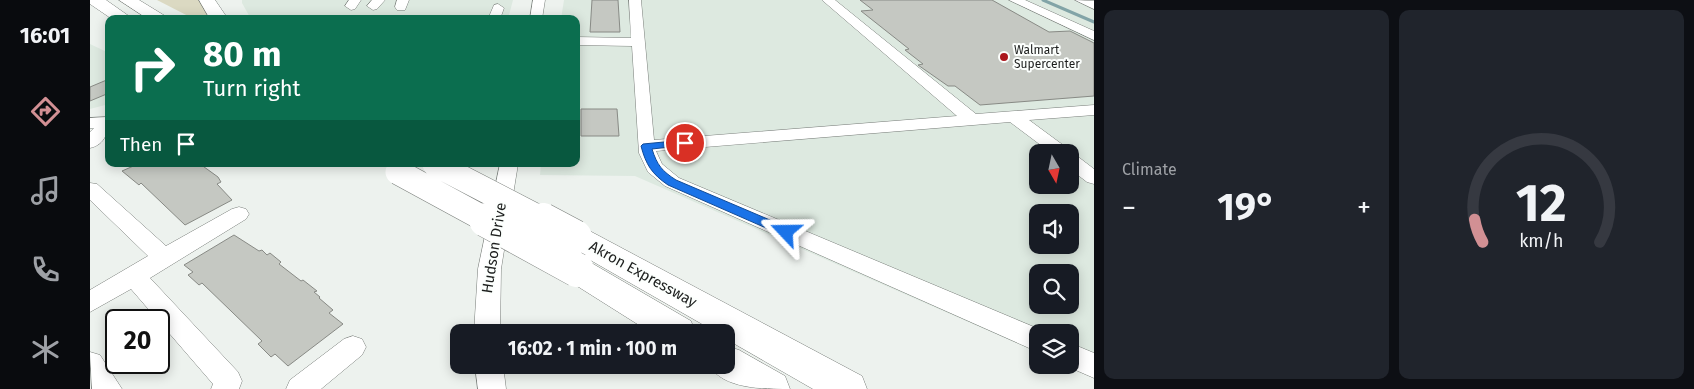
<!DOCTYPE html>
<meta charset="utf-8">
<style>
:root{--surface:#171b24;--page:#20242c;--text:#f1f3f6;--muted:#9ea1a6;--line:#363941;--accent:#d29094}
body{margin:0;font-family:"Fira Sans",sans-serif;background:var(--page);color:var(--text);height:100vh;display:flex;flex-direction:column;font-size:19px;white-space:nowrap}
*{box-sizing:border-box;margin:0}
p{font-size:16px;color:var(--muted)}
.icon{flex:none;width:28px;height:28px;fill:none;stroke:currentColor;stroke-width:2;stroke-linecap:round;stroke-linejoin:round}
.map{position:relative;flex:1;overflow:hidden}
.details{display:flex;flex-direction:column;gap:10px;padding:10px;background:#0d0f14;width:600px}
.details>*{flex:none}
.hud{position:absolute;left:15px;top:15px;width:475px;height:152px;border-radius:10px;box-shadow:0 2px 12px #0003;background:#0b6e4f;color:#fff;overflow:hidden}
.needle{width:32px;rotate:171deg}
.controls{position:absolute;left:939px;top:144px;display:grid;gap:10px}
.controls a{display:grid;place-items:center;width:50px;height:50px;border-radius:10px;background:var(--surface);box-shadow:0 2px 12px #0003;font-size:25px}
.speed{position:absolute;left:15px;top:309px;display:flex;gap:10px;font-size:25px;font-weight:700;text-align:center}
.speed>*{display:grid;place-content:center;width:65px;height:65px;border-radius:50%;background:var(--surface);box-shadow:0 2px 12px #0003;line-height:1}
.speed .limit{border:2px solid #111;border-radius:8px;background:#fff;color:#111}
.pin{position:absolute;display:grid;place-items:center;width:42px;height:42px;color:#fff;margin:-21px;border:2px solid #fff;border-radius:50%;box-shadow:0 1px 5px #0007}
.me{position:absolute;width:55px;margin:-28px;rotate:293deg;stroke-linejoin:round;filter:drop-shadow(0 0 4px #0008)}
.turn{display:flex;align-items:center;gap:18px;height:105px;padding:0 15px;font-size:22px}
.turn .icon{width:65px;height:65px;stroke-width:2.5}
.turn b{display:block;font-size:35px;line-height:42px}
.then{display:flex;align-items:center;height:48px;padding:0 15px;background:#0003;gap:10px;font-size:19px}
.big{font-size:38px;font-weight:700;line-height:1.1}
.details .widget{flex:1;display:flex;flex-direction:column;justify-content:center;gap:8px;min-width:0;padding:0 18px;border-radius:10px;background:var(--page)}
.details .dial{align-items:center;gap:0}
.dial svg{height:130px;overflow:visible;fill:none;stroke:var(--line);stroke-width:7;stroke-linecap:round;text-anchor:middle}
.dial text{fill:var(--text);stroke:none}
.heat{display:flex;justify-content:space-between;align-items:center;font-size:28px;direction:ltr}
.details .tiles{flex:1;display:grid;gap:10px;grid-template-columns:repeat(2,1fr)}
.trip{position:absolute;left:360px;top:324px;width:285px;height:50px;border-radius:10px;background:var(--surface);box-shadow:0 2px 12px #0003;font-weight:700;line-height:50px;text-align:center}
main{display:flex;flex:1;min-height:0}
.dock{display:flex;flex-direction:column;width:90px;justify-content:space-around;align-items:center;background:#090b0e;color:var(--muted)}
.dock .icon{width:35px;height:35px}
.dock .active{color:var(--accent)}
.dock b{font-size:22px;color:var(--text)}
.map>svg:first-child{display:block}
</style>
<main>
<nav class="dock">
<b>16:01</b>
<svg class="icon active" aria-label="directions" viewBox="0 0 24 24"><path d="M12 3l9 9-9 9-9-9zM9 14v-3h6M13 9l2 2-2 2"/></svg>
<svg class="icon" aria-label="music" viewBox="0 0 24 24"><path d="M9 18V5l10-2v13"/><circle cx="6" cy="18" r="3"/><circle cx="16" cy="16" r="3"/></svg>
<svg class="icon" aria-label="phone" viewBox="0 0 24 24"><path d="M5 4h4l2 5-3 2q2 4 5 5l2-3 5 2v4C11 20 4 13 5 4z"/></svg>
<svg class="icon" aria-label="climate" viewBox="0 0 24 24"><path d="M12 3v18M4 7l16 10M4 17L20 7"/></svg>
</nav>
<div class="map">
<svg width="1004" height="389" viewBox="0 0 1004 389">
<rect width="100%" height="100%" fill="#edf2ee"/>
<path fill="#dde9e0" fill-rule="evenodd" d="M 152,0 L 423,0 L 418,19 L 161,19 L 152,3 Z
M 474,0 L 984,0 L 1004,8 L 1004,377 L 980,365 L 980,332 L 948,332 L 947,352 L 545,176 L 450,175 L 451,164 L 486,164 L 486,19 L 471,19 ZM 948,152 L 980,152 L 980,185 L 948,185 ZM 948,212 L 980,212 L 980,245 L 948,245 ZM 948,272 L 980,272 L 980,305 L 948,305 Z
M 0,44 L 19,53 L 19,104 L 0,109 Z"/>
<path fill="#dbd9c2" d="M 67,0 L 111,0 L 120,19 L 104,19 Z"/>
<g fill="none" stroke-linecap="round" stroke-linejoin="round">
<path stroke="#82a4a7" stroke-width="3" d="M 953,0 L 1004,22"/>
</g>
<path fill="#c5c8c2" stroke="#888a85" d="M 502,0 L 528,0 L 530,32 L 500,32 Z
M 770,0 L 902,0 L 959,32 L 980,31 L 1004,43 L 1004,96 L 890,105 L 865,86 L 858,86 L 828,65 L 833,64 L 815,50 L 819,49 L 771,11 L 783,10 Z
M 19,79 L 19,93 L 0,101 L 0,87 Z
M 491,109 L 527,109 L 529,136 L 491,136 Z
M 48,164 L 110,164 L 128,177 L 131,182 L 127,184 L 142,200 L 95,225 L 51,183 L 49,185 L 32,171 Z
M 144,235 L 169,251 L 172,250 L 177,255 L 180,253 L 191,262 L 189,264 L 211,281 L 213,280 L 227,291 L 224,292 L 230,297 L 229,298 L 243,310 L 239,313 L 253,324 L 198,366 L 185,354 L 181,357 L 168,344 L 172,341 L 112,283 L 109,285 L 98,275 L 103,272 L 94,265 Z"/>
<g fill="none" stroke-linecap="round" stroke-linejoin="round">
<defs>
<path id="minor" d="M 259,0 L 271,0 L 265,9 L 261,10 L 255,6 Z
M 282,0 L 295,0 L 287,9 L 283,10 L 277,6 Z
M 307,0 L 319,0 L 315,10 L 307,10 L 305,7 Z
M 443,0 L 455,0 L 452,19 L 440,19 Z
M 539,0 L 551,0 L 564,140 L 867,116 L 732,0 L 745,0 L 886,114 L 1004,105 L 1004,115 L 939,120 L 977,148 L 980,152 L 960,152 L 920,122 L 566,151 L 572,164 L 589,178 L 956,332 L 948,332 L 948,352 L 575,186 L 558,172 L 549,153 L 542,46 L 486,45 L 486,37 L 541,38 Z
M 919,0 L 935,0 L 1004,31 L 1004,40 Z
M 985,0 L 1004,1 L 1004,9 Z
M 408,4 L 414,8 L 410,19 L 398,19 L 404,5 Z
M 19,117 C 19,131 15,145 0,148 L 0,132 L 4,128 L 0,128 L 0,118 Z
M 980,154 L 987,156 L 1004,169 L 1004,184 L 997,182 L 980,169 Z
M 410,164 L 428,164 L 411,269 L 410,332 L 384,332 L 388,269 Z
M 0,183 L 7,184 L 76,246 L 142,209 L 149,207 L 156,209 L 159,214 L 156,219 L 60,278 L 148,372 L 152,381 L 149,389 L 121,389 L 123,384 L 41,289 L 0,312 L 0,290 L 58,256 L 0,200 Z
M 263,336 L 272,339 L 276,347 L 272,355 L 231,389 L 196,389 L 200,380 L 254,339 Z
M 980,343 L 1004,353 L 1004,378 L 974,365 L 980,365 Z
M 0,352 L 10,355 L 32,389 L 2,389 Z
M 385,365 L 413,365 L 416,389 L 388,389 Z"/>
<path id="highway" d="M 0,0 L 16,0 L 43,19 L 22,19 L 0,4 Z
M 29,0 L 49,0 L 80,19 L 58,19 Z
M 109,0 L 125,0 L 138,19 L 120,19 Z
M 485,226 L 496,229 L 772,376 L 777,389 L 723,389 L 636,339 L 636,332 L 626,332 L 474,245 L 470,237 L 474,229 Z
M 487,258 L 498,261 L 601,321 L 605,332 L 560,332 L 476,279 L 471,270 L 476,261 Z
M 636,346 L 649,350 L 695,376 L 700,389 C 672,389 633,389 619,365 L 636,365 Z"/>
</defs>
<use href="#minor" stroke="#797e7a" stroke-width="1"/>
<use href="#highway" stroke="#797e7a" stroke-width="1"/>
<use href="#minor" fill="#fff" fill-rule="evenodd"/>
<use href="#highway" fill="#fff" fill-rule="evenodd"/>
<defs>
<path id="highway-bridge-far1" d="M 345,164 L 455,221
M 308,172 L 398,221"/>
<path id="highway-bridge" d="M 396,220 L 487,270
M 453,220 L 485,237"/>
</defs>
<use href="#highway-bridge-far1" stroke="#797e7a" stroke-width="26" stroke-linecap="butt"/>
<use href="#highway-bridge" stroke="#797e7a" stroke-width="35" stroke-linecap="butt"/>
<use href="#highway-bridge-far1" stroke="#fff" stroke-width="25"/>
<use href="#highway-bridge" stroke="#fff" stroke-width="34"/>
</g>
<path fill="#1a73e8" stroke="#114b97" d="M 595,140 L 600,143 L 598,145 L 562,149 C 567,165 572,171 586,180 L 701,229 L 703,232 L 701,235 L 692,235 L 578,185 C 562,174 556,165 551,146 L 553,144 Z"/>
<circle fill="#ab171d" stroke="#fcfffd" stroke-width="2" cx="914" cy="57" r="5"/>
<g text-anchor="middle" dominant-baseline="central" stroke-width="4" stroke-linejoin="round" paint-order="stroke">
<g font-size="12" fill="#1c1e1d" stroke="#fcfffd" text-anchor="start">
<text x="924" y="50">Walmart<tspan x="924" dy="14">Supercenter</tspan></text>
</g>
<g font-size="15" fill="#1c1e1d" stroke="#fcfffd">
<text transform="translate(404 248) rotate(-81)">Hudson Drive</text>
<text transform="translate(553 274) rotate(29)">Akron Expressway</text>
</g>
</g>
</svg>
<div class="controls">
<a><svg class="needle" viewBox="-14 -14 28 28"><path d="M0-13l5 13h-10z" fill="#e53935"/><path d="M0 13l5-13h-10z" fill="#9ea1a6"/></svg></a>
<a><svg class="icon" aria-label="sound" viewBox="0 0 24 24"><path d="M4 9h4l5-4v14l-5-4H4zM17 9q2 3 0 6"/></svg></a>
<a><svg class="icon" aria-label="search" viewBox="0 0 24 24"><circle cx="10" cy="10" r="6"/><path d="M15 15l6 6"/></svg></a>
<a><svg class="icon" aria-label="layers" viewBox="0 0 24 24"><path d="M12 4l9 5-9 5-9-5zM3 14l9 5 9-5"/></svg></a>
</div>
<div class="speed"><div class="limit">20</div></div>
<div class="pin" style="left:595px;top:143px;background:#d93025"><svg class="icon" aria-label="arrive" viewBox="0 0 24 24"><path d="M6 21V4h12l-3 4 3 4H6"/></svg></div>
<svg class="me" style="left:696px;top:232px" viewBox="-20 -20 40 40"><path d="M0-17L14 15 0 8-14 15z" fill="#1a73e8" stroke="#fff" stroke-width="4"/></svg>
<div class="trip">16:02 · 1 min · 100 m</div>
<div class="hud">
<div class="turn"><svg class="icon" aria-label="right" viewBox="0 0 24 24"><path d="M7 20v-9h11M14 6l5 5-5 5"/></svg><div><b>80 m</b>Turn right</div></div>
<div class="then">Then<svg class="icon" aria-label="arrive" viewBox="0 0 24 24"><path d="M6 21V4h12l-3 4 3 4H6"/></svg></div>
</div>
</div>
<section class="details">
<div class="tiles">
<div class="widget"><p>Climate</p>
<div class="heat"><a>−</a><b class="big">19°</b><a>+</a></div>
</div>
<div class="widget dial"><svg viewBox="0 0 100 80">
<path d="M14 69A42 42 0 1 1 86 69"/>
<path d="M14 69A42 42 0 0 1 9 55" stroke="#d29094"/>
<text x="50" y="56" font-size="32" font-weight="700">12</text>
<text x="50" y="72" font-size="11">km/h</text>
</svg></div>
</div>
</section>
</main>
